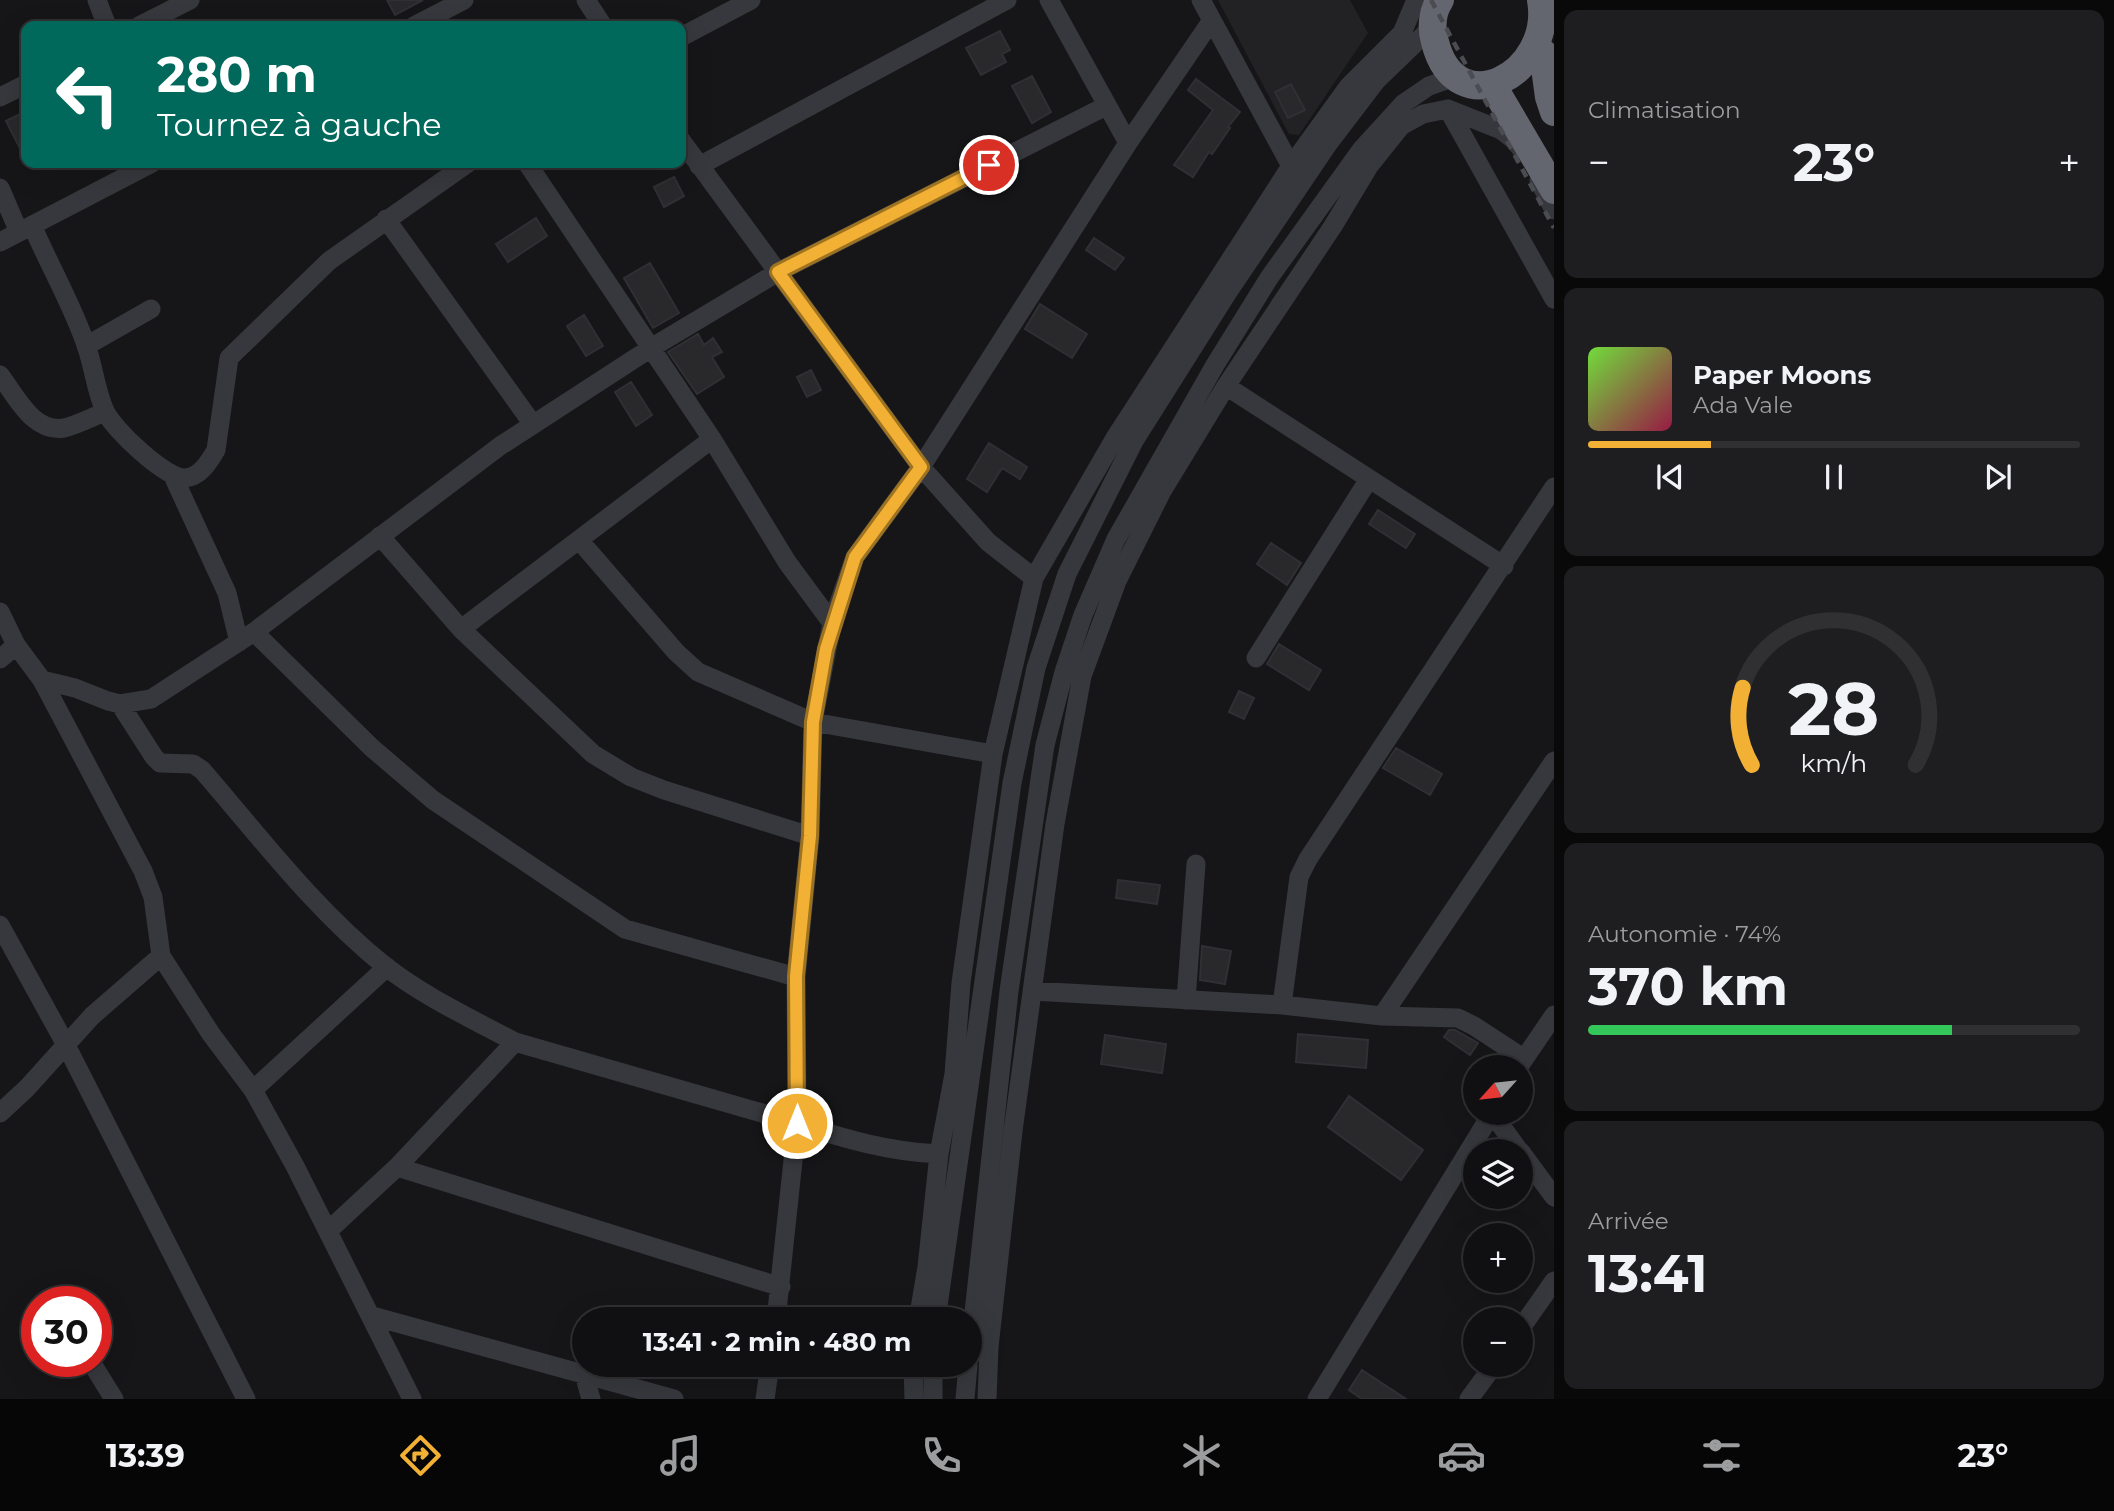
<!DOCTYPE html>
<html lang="fr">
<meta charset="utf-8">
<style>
:root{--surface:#101012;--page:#1e1e20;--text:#f1f3f6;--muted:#9c9d9f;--line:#303032;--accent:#f2b134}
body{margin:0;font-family:Montserrat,sans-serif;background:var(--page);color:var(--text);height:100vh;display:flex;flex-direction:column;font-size:26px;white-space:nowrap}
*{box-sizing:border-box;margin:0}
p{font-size:23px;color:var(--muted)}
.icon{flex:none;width:38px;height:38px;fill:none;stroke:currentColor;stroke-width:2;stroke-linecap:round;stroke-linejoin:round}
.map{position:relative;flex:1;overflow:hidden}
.side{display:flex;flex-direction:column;gap:10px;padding:10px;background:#09090a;width:560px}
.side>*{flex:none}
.banner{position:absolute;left:21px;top:21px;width:665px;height:147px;border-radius:14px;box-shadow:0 7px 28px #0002,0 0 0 2px var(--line);background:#00695c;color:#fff;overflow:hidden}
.needle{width:46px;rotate:243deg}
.controls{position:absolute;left:1463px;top:1055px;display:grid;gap:14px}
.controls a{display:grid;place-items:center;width:70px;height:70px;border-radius:50%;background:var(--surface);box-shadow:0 7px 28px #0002,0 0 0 2px var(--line);font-size:35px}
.speed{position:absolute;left:21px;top:1286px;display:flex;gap:14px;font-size:35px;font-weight:700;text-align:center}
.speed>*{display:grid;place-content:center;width:91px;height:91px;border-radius:50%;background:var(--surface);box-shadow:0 7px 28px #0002,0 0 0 2px var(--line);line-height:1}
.speed .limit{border:10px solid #d22;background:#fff;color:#111}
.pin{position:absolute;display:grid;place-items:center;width:60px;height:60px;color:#fff;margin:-30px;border:4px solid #fff;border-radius:50%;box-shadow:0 2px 7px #0007}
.me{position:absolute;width:77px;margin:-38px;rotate:0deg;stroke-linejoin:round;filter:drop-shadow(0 0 5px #0008)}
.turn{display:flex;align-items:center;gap:24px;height:147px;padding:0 21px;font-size:32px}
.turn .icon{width:91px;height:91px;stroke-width:2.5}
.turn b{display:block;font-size:49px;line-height:60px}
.big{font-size:52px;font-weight:700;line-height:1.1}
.side .tile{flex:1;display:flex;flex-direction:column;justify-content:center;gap:10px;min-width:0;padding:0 24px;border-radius:14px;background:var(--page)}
.side .dial{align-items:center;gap:0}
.dial svg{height:182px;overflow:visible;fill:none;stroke:var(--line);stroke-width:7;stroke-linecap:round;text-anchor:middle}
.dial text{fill:var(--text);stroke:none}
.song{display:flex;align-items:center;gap:21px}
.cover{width:84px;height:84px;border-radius:10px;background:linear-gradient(135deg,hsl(100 70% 55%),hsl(340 70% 35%))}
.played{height:7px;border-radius:4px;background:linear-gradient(90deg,var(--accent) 25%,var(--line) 25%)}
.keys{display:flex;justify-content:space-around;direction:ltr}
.heat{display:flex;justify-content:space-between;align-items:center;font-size:38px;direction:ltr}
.charge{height:10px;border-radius:5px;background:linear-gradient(90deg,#34c759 74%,var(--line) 0)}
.trip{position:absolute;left:572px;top:1307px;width:410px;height:70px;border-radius:35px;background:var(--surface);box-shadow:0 7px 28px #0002,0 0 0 2px var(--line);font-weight:700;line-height:70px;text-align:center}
.tab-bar{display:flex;height:112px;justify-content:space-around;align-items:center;background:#060607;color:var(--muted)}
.tab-bar .icon{width:49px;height:49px}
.tab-bar .active{color:var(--accent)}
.tab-bar b{font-size:32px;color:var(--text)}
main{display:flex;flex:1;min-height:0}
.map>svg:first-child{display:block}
</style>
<main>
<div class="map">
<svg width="1554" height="1399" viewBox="0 0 1554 1399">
<rect width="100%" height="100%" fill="#161618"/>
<path fill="#222225" d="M 1218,0 L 1350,0 L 1368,33 L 1299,135 L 1289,134 Z"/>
<path fill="#29292c" stroke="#303034" stroke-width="2" d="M 387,0 L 423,0 L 395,15 Z
M 1000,31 L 1010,50 L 1002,54 L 1006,62 L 981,75 L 966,48 Z
M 1032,76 L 1051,112 L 1032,123 L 1012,86 Z
M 1196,79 L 1240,112 L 1228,127 L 1230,128 L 1212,154 L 1209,152 L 1193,177 L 1174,165 L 1213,110 L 1188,90 Z
M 1291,84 L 1305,110 L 1288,118 L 1275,92 Z
M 26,111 L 26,160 L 6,121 Z
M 674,177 L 684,196 L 664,207 L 654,187 Z
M 536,218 L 547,236 L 508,262 L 496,244 Z
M 1094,238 L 1124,258 L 1115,270 L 1086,250 Z
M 650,263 L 679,313 L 653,328 L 624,278 Z
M 1040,304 L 1087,334 L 1072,358 L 1025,329 Z
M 584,315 L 603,346 L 586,356 L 567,326 Z
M 698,334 L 704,345 L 713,338 L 722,352 L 712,357 L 724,377 L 697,394 L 668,352 Z
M 811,370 L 821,390 L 807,397 L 797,377 Z
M 631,382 L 652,415 L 636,426 L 615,392 Z
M 989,443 L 1027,467 L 1020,479 L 1002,468 L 987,492 L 967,479 Z
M 1378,510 L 1415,534 L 1406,548 L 1369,524 Z
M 1271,543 L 1301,563 L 1287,585 L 1257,564 Z
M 1279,644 L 1321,670 L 1309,690 L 1267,664 Z
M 1239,691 L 1254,698 L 1244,719 L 1229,712 Z
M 1396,748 L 1442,774 L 1430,795 L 1383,768 Z
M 1118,880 L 1160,885 L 1157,904 L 1116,898 Z
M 1202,946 L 1231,951 L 1225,984 L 1200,980 Z
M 1449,1030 L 1455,1030 L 1478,1043 L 1470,1055 L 1444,1037 Z
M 1298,1034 L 1368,1040 L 1366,1068 L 1296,1062 Z
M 1105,1035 L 1166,1044 L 1162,1073 L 1101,1064 Z
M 1349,1096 L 1423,1150 L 1401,1180 L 1328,1127 Z
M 1362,1370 L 1406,1399 L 1362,1399 L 1349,1390 Z"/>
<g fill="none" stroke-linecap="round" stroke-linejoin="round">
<path stroke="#37383d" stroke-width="19" d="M 97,0 L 107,26
M 586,0 L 603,26
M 1049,0 L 1128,143
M 1201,0 L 1291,166 L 1299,175
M 139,26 L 190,0
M 414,26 L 464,0
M 681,37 L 751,0
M 0,97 L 26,84
M 1448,109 L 1554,299
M 681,140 L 921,467 L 988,542 L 1034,578
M 527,163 L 712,439 L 787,562 L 832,623
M 699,166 L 1007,0
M 1539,181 L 1554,210
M 0,188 L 19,232
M 386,219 L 532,423
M 32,225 C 49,265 74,308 87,348 C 94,369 96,391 105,411 C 113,429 166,479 185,478 C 200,477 209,462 216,450 L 229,358 L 329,261 L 468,163
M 0,242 L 152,163
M 86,346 L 151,309
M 0,375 C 16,396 33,433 64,428 C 77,425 92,417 105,412
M 1226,386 L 1504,566
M 173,476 L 227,593 L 239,642
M 380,536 L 461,629 L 593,754 L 631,777 L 664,790 L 810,836
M 579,540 L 676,652 L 698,672 L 813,722 L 993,754
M 0,612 L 16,645 L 42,680 L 143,871 L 153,897 L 161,956 L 211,1034 L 253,1090 L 295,1166 L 412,1399
M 461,629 L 712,439
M 254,632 L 372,748 L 433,800 L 625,929 L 796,977
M 1256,658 L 1369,479
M 0,659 L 16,645
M 42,680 L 75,688 L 108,701 L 120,704 L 151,699 L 254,632 L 500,446 L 651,348 L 778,272 L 1106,106
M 120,704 L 154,757 L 160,763 L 193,764 L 202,770 C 260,837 315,910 385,966 C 423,996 472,1019 515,1042
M 0,925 L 66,1045 L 246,1399
M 1032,991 L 1282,1005 L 1382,1016 L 1458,1018 L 1474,1026 L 1523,1058
M 1186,1000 L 1196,864
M 1282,1005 L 1299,877 L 1308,859 L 1554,487
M 1382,1016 L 1554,761
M 1518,1068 L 1554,1015
M 253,1090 L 387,967
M 0,1113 L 27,1088 L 92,1016 L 161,956
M 1492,1113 L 1520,1152
M 1521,1152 L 1554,1197
M 397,1167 L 781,1287
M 328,1231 L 397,1167 L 515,1042 L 797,1123 C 844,1139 890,1152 939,1154
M 372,1316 L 674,1399
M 776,1320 L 797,1123 L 796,977 L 810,836 L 813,722 L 832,623 L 855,557 L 921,467 L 1128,143 L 1212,20
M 918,1320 L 927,1267 L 939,1154 L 954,1074 L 961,983 L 993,754 L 1034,578 L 1115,438 L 1291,166 L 1348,87 L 1402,33 L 1416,0
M 936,1320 L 1012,783 L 1036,668 L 1067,574 L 1134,441 L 1228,292 L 1328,144 L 1376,81 L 1433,26
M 1521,1328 L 1554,1281
M 970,1349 L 1009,991 L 1045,745 L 1064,672 L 1083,615 L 1116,539 L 1215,365 L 1269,278 L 1361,150 L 1404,103 L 1429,86 L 1458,76
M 91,1362 L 114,1399
M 913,1365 L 914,1399
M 933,1365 L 933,1399
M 584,1374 L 591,1399
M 765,1399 L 770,1365
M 965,1399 L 968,1365
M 987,1399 L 989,1347 L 1013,1131 L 1055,824 L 1082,676 L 1117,581 L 1162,491 L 1226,386 L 1333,226 L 1369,166 L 1401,126 L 1423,114 L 1448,109 L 1501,130 L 1514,140 L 1521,149
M 1317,1399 L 1492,1113
M 1469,1399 L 1494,1365"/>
<path stroke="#63666e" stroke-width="28" d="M 1440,0 C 1432,12 1431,28 1435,42 C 1456,126 1554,74 1541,0
M 1543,53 L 1549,97 L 1554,112
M 1493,86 L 1554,190"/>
<path stroke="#4a4c52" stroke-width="4.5" stroke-dasharray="9 7" stroke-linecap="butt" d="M 1431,0 L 1554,228"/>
</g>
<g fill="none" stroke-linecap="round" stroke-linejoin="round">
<defs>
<path id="route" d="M 797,1123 L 796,976 L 810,836 L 813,722 L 826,649 L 855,557 L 921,467 L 778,272 L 989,165"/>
</defs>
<use href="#route" stroke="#9d7322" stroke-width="18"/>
<use href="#route" stroke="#f2b134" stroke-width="12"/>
</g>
</svg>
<div class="controls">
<a><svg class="needle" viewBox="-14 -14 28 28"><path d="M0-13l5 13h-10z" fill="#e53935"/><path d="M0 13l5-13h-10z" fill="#9c9d9f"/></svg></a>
<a><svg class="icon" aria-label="layers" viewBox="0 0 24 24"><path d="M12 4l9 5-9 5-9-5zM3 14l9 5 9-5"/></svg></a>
<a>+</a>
<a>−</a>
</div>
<div class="speed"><div class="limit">30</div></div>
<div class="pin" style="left:989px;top:165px;background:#d93025"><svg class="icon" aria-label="arrive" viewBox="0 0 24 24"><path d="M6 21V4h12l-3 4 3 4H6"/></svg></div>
<svg class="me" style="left:797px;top:1123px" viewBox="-20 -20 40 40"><circle r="17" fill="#f2b134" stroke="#fff" stroke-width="3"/><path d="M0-11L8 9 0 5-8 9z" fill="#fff"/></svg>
<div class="trip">13:41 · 2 min · 480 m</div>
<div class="banner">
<div class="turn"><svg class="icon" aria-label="left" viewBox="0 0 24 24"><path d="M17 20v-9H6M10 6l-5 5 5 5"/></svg><div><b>280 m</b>Tournez à gauche</div></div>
</div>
</div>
<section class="side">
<div class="tile"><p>Climatisation</p>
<div class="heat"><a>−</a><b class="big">23°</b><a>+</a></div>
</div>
<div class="tile">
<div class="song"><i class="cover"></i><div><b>Paper Moons</b><p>Ada Vale</p></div></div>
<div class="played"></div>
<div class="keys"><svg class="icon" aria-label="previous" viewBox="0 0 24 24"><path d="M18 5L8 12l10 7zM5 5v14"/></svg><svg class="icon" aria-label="pause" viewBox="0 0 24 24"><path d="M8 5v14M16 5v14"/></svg><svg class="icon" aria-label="next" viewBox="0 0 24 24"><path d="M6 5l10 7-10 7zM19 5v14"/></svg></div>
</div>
<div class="tile dial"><svg viewBox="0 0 100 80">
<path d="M14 69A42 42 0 1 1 86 69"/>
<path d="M14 69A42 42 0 0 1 10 35" stroke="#f2b134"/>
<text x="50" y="56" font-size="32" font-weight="700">28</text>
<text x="50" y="72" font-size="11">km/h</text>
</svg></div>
<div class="tile"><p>Autonomie · 74%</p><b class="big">370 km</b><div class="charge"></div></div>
<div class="tile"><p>Arrivée</p><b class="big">13:41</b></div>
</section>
</main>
<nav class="tab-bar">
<b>13:39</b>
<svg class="icon active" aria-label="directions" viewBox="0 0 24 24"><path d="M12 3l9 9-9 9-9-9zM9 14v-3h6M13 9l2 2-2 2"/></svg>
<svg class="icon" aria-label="music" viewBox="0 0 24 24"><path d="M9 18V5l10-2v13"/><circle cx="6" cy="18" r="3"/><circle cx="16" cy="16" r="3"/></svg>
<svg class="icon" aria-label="phone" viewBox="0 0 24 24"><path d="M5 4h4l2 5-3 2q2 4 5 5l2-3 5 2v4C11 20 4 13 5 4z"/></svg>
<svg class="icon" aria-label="climate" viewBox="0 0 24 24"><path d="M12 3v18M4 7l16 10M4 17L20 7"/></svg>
<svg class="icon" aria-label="car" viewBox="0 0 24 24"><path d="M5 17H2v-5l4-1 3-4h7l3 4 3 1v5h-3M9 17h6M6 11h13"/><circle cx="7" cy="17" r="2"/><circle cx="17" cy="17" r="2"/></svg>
<svg class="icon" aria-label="filters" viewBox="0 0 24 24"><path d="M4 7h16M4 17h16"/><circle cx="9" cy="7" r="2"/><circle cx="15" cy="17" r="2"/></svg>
<b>23°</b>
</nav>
